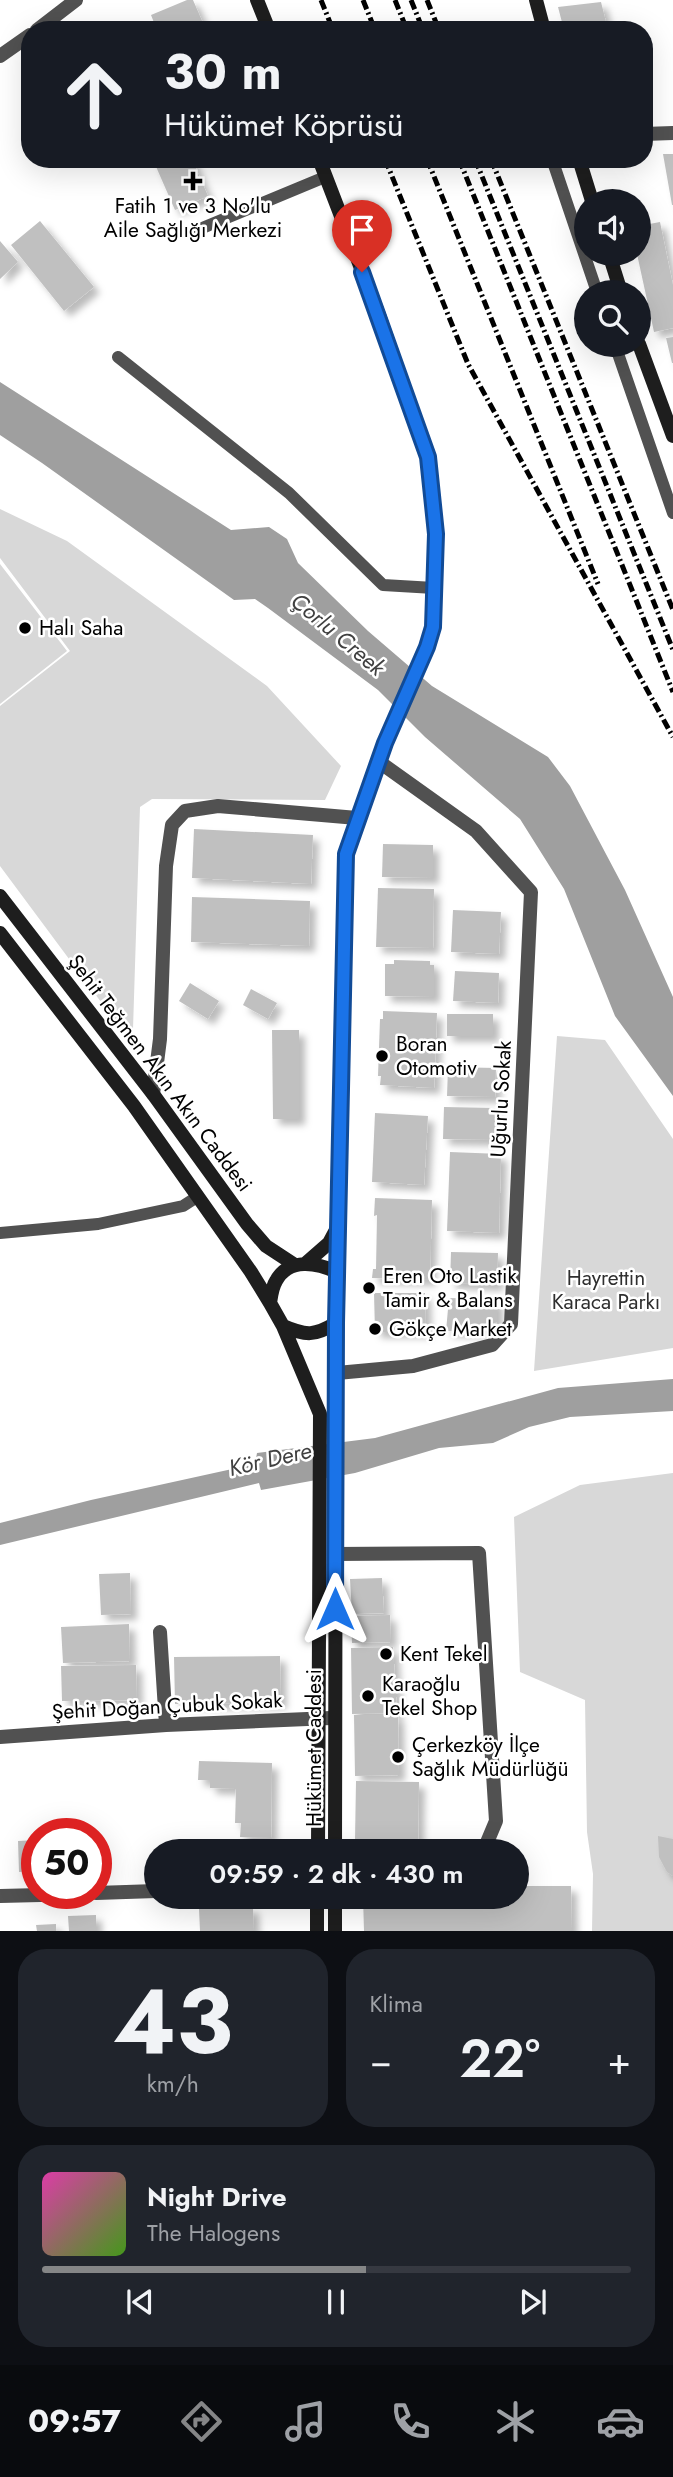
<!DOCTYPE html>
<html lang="tr">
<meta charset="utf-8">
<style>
:root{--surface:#171b24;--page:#20242c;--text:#f1f3f6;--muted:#9ea1a6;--line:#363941;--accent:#858687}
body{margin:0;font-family:Jost,sans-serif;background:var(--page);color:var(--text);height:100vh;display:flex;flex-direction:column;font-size:26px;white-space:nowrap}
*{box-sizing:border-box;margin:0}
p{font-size:23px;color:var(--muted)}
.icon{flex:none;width:38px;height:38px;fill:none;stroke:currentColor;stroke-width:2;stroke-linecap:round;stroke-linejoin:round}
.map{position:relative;height:1931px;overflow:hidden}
.sheet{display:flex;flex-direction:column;gap:18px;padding:18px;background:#0d0f14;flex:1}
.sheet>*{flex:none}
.hud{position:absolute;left:21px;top:21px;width:632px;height:147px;border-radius:28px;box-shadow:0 7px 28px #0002;background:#171b24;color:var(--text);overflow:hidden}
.controls{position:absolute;left:574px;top:189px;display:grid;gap:14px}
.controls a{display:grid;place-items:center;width:77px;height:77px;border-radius:50%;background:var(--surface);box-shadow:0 7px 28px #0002;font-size:35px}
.speed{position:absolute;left:21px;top:1818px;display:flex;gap:14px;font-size:35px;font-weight:700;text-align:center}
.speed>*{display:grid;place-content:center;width:91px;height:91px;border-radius:50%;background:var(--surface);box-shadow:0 7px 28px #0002;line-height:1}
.speed .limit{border:10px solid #d22;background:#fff;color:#111}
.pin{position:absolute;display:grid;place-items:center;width:60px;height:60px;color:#fff;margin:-72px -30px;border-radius:50% 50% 50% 0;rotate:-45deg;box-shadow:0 0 7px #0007}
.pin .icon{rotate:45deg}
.me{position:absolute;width:77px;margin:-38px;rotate:0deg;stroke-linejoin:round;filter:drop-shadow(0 0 5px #0008)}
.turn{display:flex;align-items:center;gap:24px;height:147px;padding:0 28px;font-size:32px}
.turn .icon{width:91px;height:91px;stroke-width:2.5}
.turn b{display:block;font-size:49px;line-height:60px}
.big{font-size:52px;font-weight:600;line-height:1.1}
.sheet .tile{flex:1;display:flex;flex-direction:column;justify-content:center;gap:10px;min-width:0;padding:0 24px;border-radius:28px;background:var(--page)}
.sheet .dial{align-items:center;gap:0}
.dial b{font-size:91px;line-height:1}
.song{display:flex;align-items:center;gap:21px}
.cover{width:84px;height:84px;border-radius:10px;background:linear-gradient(135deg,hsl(320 70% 55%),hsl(100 70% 35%))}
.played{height:7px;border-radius:4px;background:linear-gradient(90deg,var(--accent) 55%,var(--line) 55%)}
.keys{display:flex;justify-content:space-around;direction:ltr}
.heat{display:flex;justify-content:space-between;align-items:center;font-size:38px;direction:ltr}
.sheet .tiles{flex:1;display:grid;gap:18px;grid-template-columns:1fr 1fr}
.tile:last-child{grid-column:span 2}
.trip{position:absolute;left:144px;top:1839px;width:385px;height:70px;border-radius:35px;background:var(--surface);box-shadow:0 7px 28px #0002;font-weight:600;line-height:70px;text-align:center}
.menu{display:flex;height:112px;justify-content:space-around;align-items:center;background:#090b0e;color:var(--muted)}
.menu .icon{width:49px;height:49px}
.menu .on{color:var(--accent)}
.menu b{font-size:32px;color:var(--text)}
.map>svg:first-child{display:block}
</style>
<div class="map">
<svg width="673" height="1931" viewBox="0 0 673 1931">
<defs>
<filter id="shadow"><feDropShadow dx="6" dy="6" stdDeviation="3.5" flood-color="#0004"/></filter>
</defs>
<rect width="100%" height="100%" fill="#fff"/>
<path fill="#d8d8d8" d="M 0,509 L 67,541 L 267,686 L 341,766 L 325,800 L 152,799 L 140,807 L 133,1029 L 124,1033 L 0,866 L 0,706 L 70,651 L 0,558 Z
M 0,564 L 67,651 L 0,704 Z
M 557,1036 L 605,1040 L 673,1139 L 673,1348 L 534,1371 Z
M 673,1473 L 673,1931 L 592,1931 L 593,1874 L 587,1832 L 585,1700 L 520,1672 L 514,1517 L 580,1485 Z"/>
<path fill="#9f9f9f" d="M 0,382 L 231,530 L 269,527 L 287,539 L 298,563 L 368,631 L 432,686 L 548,757 L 570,786 L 625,890 L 673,997 L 673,1096 L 615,1016 L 564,889 L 520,819 L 425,737 L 378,690 L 268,608 L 255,599 L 234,600 L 42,463 L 0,435 Z
M 673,1379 L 673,1411 L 570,1417 L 529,1427 L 493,1443 L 439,1448 L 355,1473 L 261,1490 L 259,1483 L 0,1545 L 0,1523 L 91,1500 L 255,1464 L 257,1453 L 375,1438 L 558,1388 Z"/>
<path fill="#c0c0c0" filter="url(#shadow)" d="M 187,0 L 193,0 L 206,30 L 157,30 L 151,15 Z
M 601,2 L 608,30 L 564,30 L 558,7 Z
M 663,154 L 673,154 L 673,205 L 672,205 Z
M 160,159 L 192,159 L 208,196 L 175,210 L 154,162 Z
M 40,221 L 94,287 L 64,311 L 11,245 Z
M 660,222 L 673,285 L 673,328 L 654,332 L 637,254 L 639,226 Z
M 0,241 L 18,262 L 0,279 Z
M 673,337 L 673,363 L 672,363 L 666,338 Z
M 194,829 L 313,835 L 311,884 L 192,878 Z
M 383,844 L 433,845 L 433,878 L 382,877 Z
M 378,888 L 434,889 L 433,948 L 376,947 Z
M 192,897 L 310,901 L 309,946 L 191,942 Z
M 453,910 L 501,912 L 499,954 L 451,952 Z
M 394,960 L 430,961 L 430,965 L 434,965 L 434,997 L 385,996 L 385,964 L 394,964 Z
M 455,971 L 499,973 L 498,1003 L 453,1001 Z
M 190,983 L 219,1001 L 208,1019 L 179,1001 Z
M 251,989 L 277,1003 L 268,1019 L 243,1005 Z
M 383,1011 L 437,1013 L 434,1088 L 380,1085 L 381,1076 L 378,1076 L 380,1019 L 383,1019 Z
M 447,1014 L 493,1014 L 493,1036 L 447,1036 Z
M 272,1030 L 299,1030 L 299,1119 L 273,1119 Z
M 448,1067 L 496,1068 L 495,1097 L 447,1096 Z
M 444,1107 L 496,1108 L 495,1140 L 443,1139 Z
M 375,1113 L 428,1116 L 424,1185 L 372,1182 Z
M 450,1152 L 501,1154 L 499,1233 L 447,1231 Z
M 375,1198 L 432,1200 L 430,1280 L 372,1278 L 373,1269 L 376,1269 L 377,1215 L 374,1216 Z
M 451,1252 L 498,1253 L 497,1285 L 450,1283 Z
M 374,1293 L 425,1293 L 426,1332 L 375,1332 Z
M 449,1298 L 497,1299 L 497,1322 L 477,1332 L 446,1331 Z
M 130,1573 L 131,1614 L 101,1615 L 99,1574 Z
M 382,1578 L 384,1613 L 352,1614 L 350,1579 Z
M 390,1615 L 391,1642 L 352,1643 L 351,1616 Z
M 129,1624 L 130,1661 L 63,1663 L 61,1627 Z
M 393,1647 L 397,1713 L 352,1714 L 351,1648 Z
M 280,1656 L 281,1703 L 175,1704 L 174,1657 Z
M 136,1665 L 137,1700 L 62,1701 L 61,1666 Z
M 354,1715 L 398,1715 L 399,1775 L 355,1776 Z
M 199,1761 L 272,1763 L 271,1838 L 240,1837 L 241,1823 L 235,1823 L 236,1789 L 210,1788 L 210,1780 L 198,1780 Z
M 356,1781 L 419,1782 L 418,1842 L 355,1840 Z
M 658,1836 L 673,1839 L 673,1876 L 667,1872 L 659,1857 Z
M 37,1840 L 37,1871 L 19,1872 L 18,1841 Z
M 523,1886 L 571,1886 L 572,1931 L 364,1931 L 363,1897 L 516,1897 L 516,1893 L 523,1893 Z
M 253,1907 L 254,1931 L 200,1931 L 199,1909 Z
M 96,1915 L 96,1931 L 69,1931 L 68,1916 Z
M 56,1924 L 56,1931 L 37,1931 L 36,1925 Z"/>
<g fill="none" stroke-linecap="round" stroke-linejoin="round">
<path stroke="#515151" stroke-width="12" d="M 552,159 L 597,292
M 195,231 L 325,177
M 615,345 L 673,513
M 118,357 L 289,493 L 383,585 L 434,588
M 0,1233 L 98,1224 L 183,1206 L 197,1197"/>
<path stroke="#515151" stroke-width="14" d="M 37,30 L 76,0
M 0,56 L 30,35
M 644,134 L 673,133
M 153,1094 L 160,1039 L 166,866 L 172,825 L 185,811 L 218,806 L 357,818
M 337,1373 L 413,1366 L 492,1345 L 511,1324 L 531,892 L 476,831 L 378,761
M 335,1554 L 479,1553 L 496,1821 L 483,1852
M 160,1632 L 166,1725
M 0,1737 L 166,1725 L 331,1718
M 96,1893 L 156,1891
M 0,1896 L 81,1894"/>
<path stroke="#1e1e1e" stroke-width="14" d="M 257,0 L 269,30
M 536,0 L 544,30
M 319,159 L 379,315 L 428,457 L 436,534 L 433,627 L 427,647 L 385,743 L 346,854 L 338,1226 L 336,1323 C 315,1336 306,1336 283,1326 L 270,1303 C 271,1297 272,1287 276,1281 C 289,1257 317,1263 337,1272
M 579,159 L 592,201
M 609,254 L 621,292
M 639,344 L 673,436
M 0,896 L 153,1094 L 247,1224 L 266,1246 L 295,1265
M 0,933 L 134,1106 L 251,1272 L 270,1303
M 305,1264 L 329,1243 L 337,1228
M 283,1326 L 320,1414 L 318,1852
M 335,1852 L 336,1323
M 317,1931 L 317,1897
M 335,1931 L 335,1897"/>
<path stroke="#000" stroke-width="5" stroke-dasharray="10 3.5 2 3.5" stroke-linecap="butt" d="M 321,0 L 333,30
M 363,0 L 375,30
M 395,0 L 407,30
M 411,0 L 423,30
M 427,0 L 439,30
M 385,159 L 468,364 L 673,737
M 427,159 L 598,584
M 459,159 L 673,692
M 475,159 L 673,650
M 491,159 L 673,610"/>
</g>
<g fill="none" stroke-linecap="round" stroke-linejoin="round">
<defs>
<path id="route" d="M 335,1609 L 336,1323 L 346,854 L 385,743 L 427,647 L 433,627 L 436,534 L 428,457 L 362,272"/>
</defs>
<use href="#route" stroke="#114b97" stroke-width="18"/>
<use href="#route" stroke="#1a73e8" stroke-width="12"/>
</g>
<g fill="#000" stroke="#fff" stroke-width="2.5">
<path d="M189.5 170.5h7v7h7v7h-7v7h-7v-7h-7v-7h7z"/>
<circle cx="25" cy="628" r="7"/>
<circle cx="382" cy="1056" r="7"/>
<circle cx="369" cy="1288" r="7"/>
<circle cx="375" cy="1329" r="7"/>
<circle cx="386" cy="1654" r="7"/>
<circle cx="368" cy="1696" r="7"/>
<circle cx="398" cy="1757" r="7"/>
</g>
<g text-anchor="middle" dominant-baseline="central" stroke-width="5" stroke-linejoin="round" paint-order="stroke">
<g font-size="21" fill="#000" stroke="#fff" text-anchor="start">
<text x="193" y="206" text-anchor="middle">Fatih 1 ve 3 No'lu<tspan x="193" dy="24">Aile Sağlığı Merkezi</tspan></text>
<text x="39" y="628">Halı Saha</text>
<text x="396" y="1044">Boran<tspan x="396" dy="24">Otomotiv</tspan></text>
<text x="383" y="1276">Eren Oto Lastik<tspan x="383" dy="24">Tamir &amp; Balans</tspan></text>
<text x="389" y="1329">Gökçe Market</text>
<text x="400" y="1654">Kent Tekel</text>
<text x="382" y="1684">Karaoğlu<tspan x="382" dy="24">Tekel Shop</tspan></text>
<text x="412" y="1745">Çerkezköy İlçe<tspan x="412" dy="24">Sağlık Müdürlüğü</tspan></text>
</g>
<g font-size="21" fill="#000" stroke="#fff">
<text transform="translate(160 1073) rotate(53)">Şehit Teğmen Akın Akın Caddesi</text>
<text transform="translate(501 1099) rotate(-87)">Uğurlu Sokak</text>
<text transform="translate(167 1706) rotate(-3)">Şehit Doğan Çubuk Sokak</text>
<text transform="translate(314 1748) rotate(-90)">Hükümet Caddesi</text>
</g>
<g font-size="21" fill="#2f2f2f" stroke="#fff">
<text x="606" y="1278">Hayrettin<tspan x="606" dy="24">Karaca Parkı</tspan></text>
</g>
<g font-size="23" font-style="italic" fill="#404040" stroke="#fff">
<text transform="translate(338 634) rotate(40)">Çorlu Creek</text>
<text transform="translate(270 1459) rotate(-13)">Kör Dere</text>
</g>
</g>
</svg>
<div class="controls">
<a><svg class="icon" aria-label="sound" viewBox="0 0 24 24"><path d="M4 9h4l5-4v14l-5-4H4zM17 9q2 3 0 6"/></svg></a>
<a><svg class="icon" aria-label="search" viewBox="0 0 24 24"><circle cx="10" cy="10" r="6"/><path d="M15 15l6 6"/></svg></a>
</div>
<div class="speed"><div class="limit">50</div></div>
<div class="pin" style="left:362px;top:272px;background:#d93025"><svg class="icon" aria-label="arrive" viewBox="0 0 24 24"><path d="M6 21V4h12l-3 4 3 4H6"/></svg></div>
<svg class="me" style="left:335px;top:1609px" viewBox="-20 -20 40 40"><path d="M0-17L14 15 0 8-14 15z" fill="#1a73e8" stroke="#fff" stroke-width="4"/></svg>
<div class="trip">09:59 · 2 dk · 430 m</div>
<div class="hud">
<div class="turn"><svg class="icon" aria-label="ahead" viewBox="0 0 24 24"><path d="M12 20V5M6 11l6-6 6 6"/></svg><div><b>30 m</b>Hükümet Köprüsü</div></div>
</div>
</div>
<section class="sheet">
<div class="tiles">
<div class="tile dial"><b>43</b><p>km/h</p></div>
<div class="tile"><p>Klima</p>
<div class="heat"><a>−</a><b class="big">22°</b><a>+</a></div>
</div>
<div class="tile">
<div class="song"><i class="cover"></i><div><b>Night Drive</b><p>The Halogens</p></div></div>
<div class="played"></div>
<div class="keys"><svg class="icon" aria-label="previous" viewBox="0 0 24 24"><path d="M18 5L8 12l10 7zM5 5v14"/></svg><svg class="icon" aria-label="pause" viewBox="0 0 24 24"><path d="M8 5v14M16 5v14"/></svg><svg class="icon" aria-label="next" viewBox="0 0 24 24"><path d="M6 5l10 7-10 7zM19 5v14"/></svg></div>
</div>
</div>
</section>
<nav class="menu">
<b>09:57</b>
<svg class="icon on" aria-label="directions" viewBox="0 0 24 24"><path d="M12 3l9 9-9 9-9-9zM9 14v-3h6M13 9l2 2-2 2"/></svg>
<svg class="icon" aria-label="music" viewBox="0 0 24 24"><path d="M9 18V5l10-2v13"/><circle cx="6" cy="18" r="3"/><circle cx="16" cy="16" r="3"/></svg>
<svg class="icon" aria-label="phone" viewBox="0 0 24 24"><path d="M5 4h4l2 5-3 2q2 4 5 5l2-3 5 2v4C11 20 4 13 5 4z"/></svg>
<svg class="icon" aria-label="climate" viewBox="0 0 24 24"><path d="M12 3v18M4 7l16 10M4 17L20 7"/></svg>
<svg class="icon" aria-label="car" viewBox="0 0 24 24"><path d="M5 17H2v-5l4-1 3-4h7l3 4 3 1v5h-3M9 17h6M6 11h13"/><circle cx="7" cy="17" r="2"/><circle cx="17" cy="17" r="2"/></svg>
</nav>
